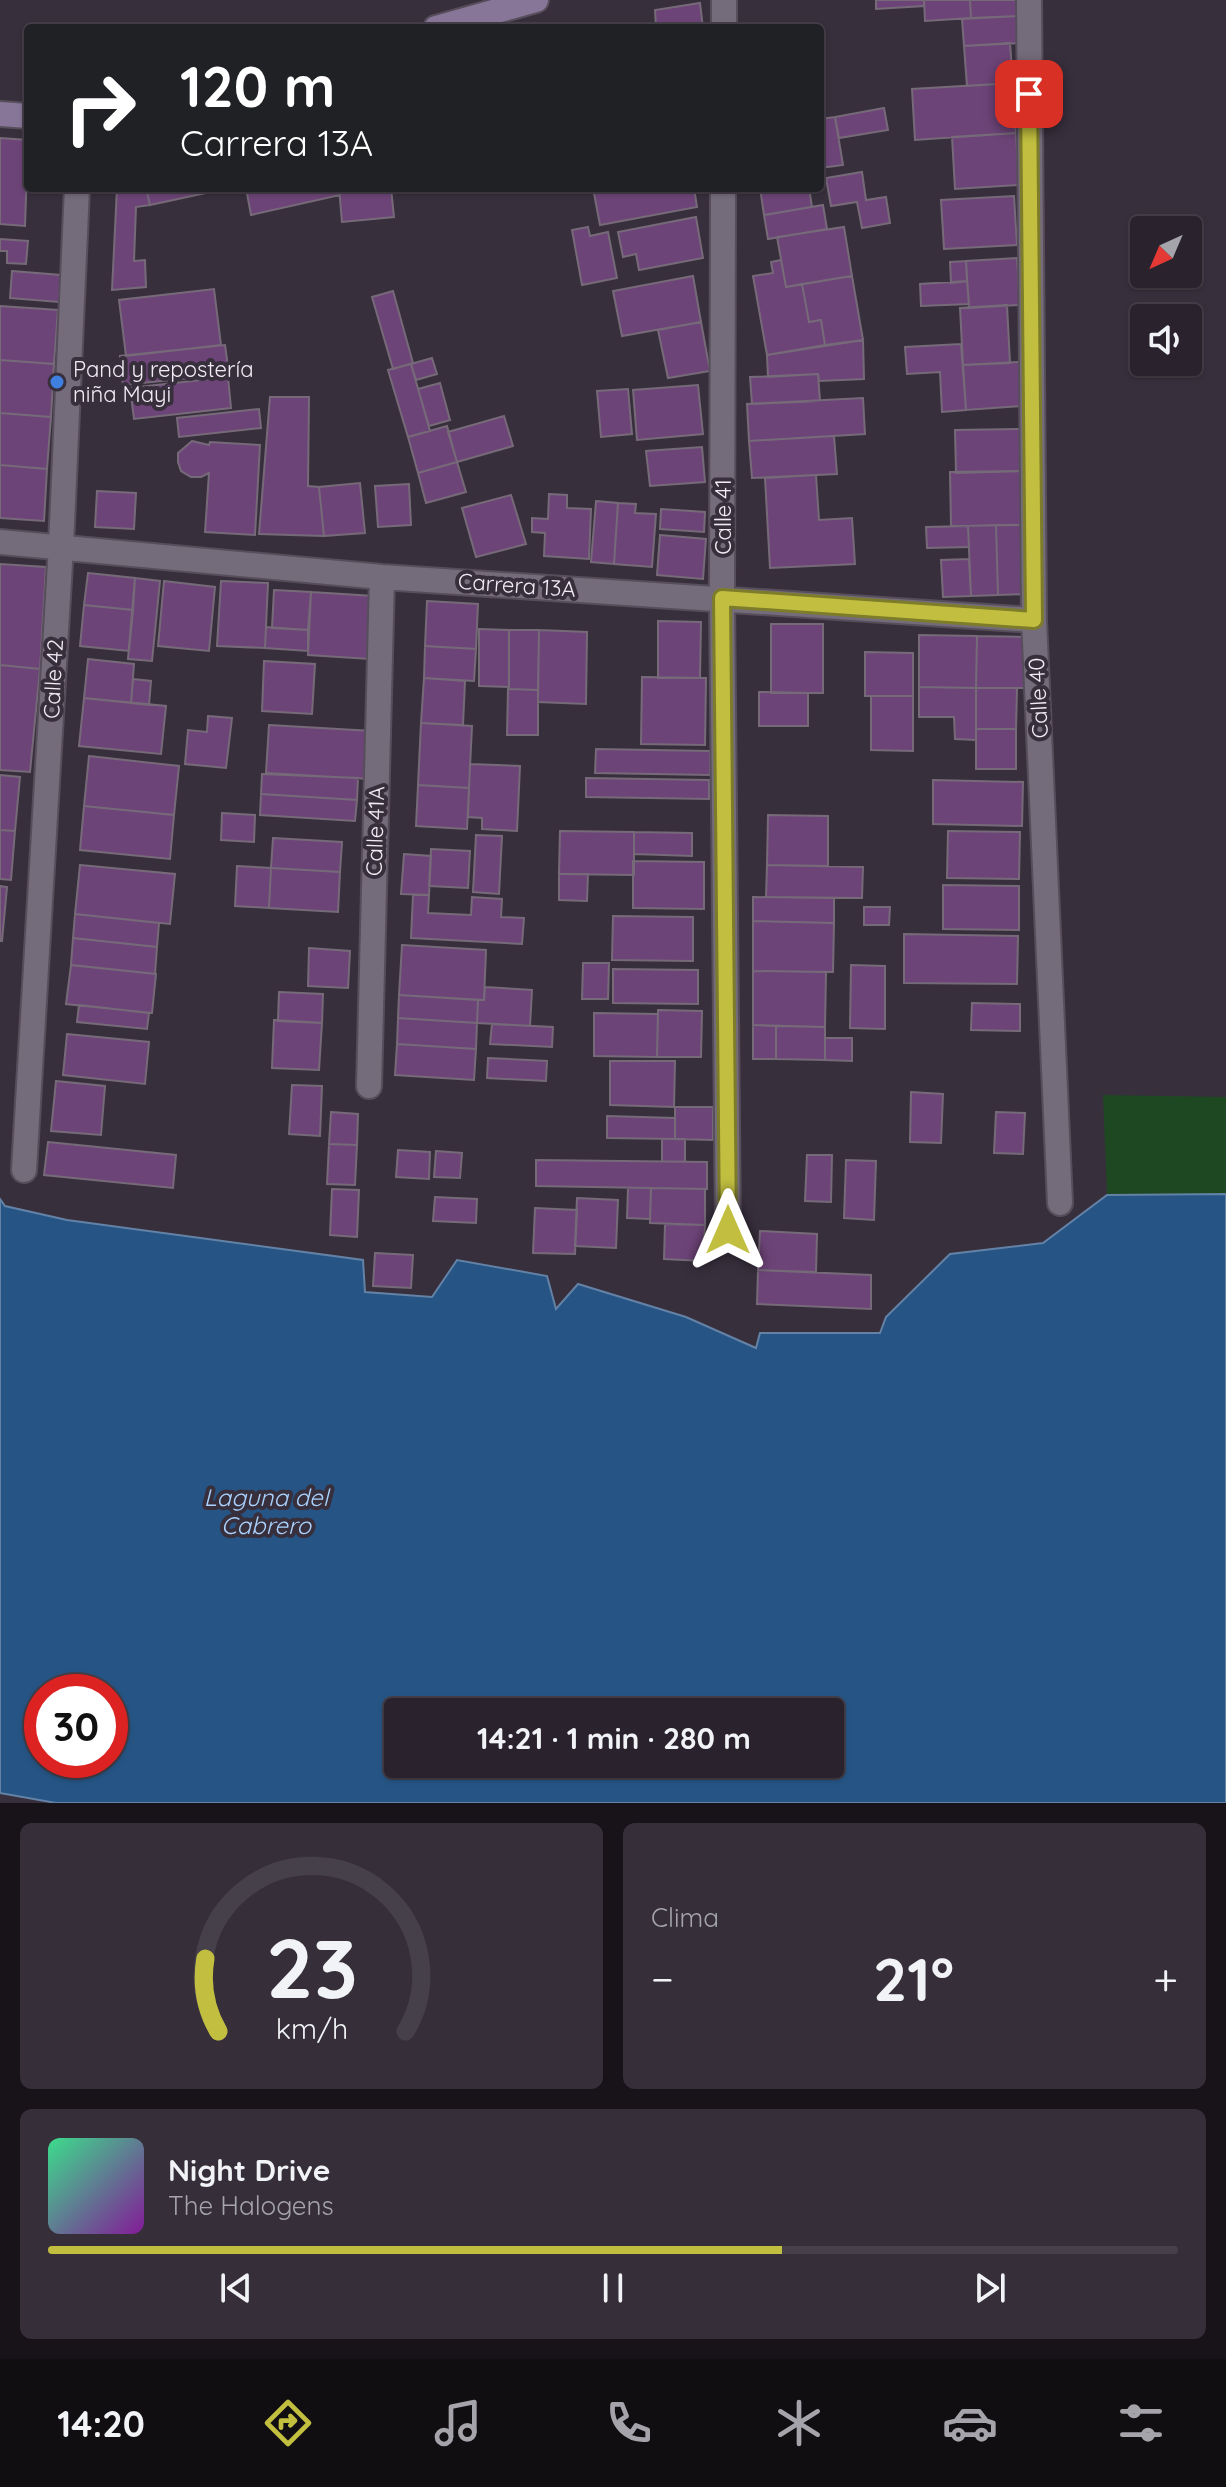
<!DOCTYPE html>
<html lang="es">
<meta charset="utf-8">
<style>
:root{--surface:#2a232e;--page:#362f3a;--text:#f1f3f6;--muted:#a5a4aa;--line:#46404a;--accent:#c1be40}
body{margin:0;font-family:Quicksand,sans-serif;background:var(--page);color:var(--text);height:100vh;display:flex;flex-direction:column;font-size:30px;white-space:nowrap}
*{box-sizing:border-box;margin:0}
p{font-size:26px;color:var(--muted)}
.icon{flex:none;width:44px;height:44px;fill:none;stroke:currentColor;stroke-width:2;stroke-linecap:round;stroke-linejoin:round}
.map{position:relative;height:1803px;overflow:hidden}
.sheet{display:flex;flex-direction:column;gap:20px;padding:20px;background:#171319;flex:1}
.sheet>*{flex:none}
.guide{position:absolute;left:24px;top:24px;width:800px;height:168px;border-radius:8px;box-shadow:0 2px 6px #0004,0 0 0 2px var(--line);background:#202124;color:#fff;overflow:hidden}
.needle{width:52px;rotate:224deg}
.controls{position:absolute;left:1130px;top:216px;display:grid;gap:16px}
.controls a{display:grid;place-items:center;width:72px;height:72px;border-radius:8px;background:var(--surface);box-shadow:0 2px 6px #0004,0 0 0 2px var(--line);font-size:40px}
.speed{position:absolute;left:24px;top:1674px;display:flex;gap:16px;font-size:40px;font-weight:700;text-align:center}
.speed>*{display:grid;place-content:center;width:104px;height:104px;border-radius:50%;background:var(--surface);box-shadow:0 2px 6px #0004,0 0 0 2px var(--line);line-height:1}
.speed .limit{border:12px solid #d22;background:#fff;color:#111}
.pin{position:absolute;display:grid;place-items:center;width:68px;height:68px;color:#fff;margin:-34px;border-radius:16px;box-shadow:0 4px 12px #0006}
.me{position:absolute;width:88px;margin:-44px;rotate:0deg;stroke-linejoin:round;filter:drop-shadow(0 0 6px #0008)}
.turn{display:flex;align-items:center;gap:28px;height:168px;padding:0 24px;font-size:36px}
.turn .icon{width:104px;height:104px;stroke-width:2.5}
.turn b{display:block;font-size:56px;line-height:68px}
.big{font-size:60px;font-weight:800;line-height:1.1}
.sheet .widget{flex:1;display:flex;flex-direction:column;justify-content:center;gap:12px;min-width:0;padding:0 28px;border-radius:12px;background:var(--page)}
.sheet .dial{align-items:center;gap:0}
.dial svg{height:208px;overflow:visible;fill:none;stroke:var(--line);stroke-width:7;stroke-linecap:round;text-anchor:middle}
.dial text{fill:var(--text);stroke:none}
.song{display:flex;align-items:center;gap:24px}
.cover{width:96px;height:96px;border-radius:12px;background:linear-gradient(135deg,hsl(150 70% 55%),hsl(290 70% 35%))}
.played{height:8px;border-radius:4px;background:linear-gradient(90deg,var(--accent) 65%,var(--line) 65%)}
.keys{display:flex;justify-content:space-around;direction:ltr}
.heat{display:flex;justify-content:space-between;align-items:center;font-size:44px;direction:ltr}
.sheet .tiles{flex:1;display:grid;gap:20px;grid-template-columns:1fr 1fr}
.widget:last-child{grid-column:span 2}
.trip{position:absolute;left:384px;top:1698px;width:460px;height:80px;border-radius:8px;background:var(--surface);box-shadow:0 2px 6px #0004,0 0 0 2px var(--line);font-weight:800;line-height:80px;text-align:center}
.menu{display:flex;height:128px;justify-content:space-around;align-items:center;background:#110e12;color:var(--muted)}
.menu .icon{width:56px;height:56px}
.menu .on{color:var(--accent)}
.menu b{font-size:36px;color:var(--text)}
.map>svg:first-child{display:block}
</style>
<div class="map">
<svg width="1226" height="1803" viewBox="0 0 1226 1803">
<rect width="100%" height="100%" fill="#382f3d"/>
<path fill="#1e4822" d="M 1103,1095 L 1226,1097 L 1226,1194 L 1107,1195 Z"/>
<path fill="#265585" stroke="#6382a6" stroke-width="2" fill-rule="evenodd" d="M 1226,1194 L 1226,1803 L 56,1803 L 0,1793 L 0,1199 L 5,1206 L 67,1220 L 363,1260 L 365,1292 L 432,1297 L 457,1260 L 547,1276 L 556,1309 L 578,1284 L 686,1317 L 756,1348 L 760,1333 L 880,1333 L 886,1317 L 950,1254 L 1043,1243 L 1107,1195 ZM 42,1692 L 110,1692 L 110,1760 L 42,1760 ZM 398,1712 L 830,1712 L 830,1764 L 398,1764 Z"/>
<path fill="#6d4478" stroke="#766a79" stroke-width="2" d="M 876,0 L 924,0 L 924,6 L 876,9 Z
M 924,0 L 970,0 L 971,18 L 925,21 Z
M 970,0 L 1018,0 L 1019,16 L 971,18 Z
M 700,3 L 703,28 L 656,28 L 655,10 Z
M 1019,16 L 1021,43 L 964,46 L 962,19 Z
M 1010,43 L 1013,83 L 967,86 L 964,46 Z
M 1013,83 L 1016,133 L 915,140 L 912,89 Z
M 884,108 L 888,130 L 839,138 L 835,117 Z
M 835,117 L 843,165 L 820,168 L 820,119 Z
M 1016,133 L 1019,185 L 955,189 L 952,137 Z
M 0,138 L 28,140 L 25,226 L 0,224 Z
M 862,172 L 866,200 L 886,197 L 890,223 L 862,228 L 857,202 L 831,206 L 826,178 Z
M 117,188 L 146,188 L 150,205 L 136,207 L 134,261 L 145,260 L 146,287 L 112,290 Z
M 146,188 L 229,188 L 150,205 Z
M 246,188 L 339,188 L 340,195 L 251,215 Z
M 339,188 L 391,188 L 394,217 L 342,222 Z
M 593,188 L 694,188 L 697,207 L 600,225 Z
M 760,188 L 809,188 L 812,207 L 764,215 Z
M 1014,196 L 1017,245 L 944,249 L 941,200 Z
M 823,205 L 827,229 L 768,239 L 764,215 Z
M 696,217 L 703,258 L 639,270 L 636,254 L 623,257 L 618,232 Z
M 588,227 L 590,236 L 608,232 L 617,278 L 582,285 L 572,230 Z
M 844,227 L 852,276 L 786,287 L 777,237 Z
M 0,239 L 28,241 L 26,264 L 7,263 L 7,251 L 0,251 Z
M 1017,258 L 1020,305 L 969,308 L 966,261 Z
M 781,260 L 786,287 L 802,284 L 809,322 L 821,320 L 825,345 L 767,355 L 753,276 L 773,273 L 771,262 Z
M 966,261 L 967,281 L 951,283 L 950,262 Z
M 12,271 L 61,275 L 59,302 L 10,298 Z
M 693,276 L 701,322 L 622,336 L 613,291 Z
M 852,276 L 863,340 L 825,345 L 821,320 L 809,322 L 802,284 Z
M 967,281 L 969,304 L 921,306 L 920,284 Z
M 214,289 L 221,345 L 126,356 L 119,300 Z
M 393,291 L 413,363 L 393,369 L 372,297 Z
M 1007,305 L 1010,363 L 963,365 L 960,308 Z
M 0,306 L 58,310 L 54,364 L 0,360 Z
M 701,322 L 710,371 L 668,378 L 658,330 Z
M 863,340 L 864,379 L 819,381 L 818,374 L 768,377 L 767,355 Z
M 961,344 L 966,410 L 942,412 L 940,372 L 907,374 L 905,347 Z
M 225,345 L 229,374 L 123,385 L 120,356 Z
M 432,358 L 437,374 L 416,380 L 411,364 Z
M 0,360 L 54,364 L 51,417 L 0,413 Z
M 1019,362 L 1022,406 L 966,410 L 963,365 Z
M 411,364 L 430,431 L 408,437 L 388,370 Z
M 818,374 L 820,401 L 752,404 L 750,377 Z
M 228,377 L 231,408 L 134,419 L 130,388 Z
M 440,383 L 450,420 L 429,426 L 418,389 Z
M 698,385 L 703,434 L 637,440 L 633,390 Z
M 628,389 L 632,434 L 601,437 L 597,391 Z
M 270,397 L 309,397 L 308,486 L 319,487 L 324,536 L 259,534 Z
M 863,398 L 865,434 L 749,441 L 747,404 Z
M 259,409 L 261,428 L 179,437 L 177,418 Z
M 0,413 L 51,417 L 47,469 L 0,465 Z
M 504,416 L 513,446 L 457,462 L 448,432 Z
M 447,426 L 457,462 L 418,473 L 408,437 Z
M 1022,429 L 1023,471 L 956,473 L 955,430 Z
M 834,436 L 837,474 L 752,478 L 749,441 Z
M 192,441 L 209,445 L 210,442 L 260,445 L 255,535 L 205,532 L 209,473 L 201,477 L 191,477 L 181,471 L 178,462 L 178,453 Z
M 702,447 L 705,482 L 650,486 L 646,451 Z
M 457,462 L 466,492 L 426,503 L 418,473 Z
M 0,465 L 47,469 L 44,521 L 0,518 Z
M 1023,471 L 1025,525 L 951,526 L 950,472 Z
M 816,475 L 819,520 L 852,518 L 855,564 L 770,568 L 765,478 Z
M 360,483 L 365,533 L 324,536 L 319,487 Z
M 409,484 L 411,525 L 378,527 L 375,486 Z
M 97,491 L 136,493 L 134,529 L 95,527 Z
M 549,494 L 567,495 L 567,508 L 591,509 L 589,559 L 544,556 L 545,533 L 532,532 L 532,518 L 548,519 Z
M 511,495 L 526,544 L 476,557 L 462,508 Z
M 596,501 L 618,503 L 614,564 L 591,562 Z
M 618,503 L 636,504 L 635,513 L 656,514 L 652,567 L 614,564 Z
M 661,509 L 705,512 L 704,532 L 660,529 Z
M 996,525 L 998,595 L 971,596 L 968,526 Z
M 996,525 L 1025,525 L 1027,594 L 998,595 Z
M 968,526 L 969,547 L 927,548 L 926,527 Z
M 660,535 L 706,539 L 703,579 L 657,575 Z
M 969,559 L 971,596 L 943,597 L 941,560 Z
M 0,564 L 46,567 L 40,669 L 0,665 Z
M 88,573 L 135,578 L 133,610 L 84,605 Z
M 135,578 L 160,581 L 152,661 L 128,659 Z
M 164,581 L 215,587 L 209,651 L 158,646 Z
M 221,581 L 268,583 L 265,648 L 217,646 Z
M 274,590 L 311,592 L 308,630 L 272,628 Z
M 311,592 L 374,596 L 370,659 L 308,655 Z
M 427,601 L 478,604 L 476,649 L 425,646 Z
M 84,605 L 133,610 L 129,651 L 80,646 Z
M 658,621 L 701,622 L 700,678 L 658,678 Z
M 771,624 L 823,624 L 823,693 L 771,693 Z
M 266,627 L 308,630 L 308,651 L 265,648 Z
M 479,629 L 509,630 L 509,687 L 479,686 Z
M 509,630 L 539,630 L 538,690 L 509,689 Z
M 539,630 L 587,632 L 586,704 L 538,702 Z
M 919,635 L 977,636 L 976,688 L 919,687 Z
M 977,636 L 1028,637 L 1027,688 L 976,688 Z
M 425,646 L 476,649 L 474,681 L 424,678 Z
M 865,652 L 913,653 L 913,696 L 865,696 Z
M 88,659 L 134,664 L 131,703 L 84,698 Z
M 264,661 L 315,664 L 312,714 L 262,711 Z
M 0,665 L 40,669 L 30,772 L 0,770 Z
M 642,677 L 706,678 L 705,745 L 641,744 Z
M 424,678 L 465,681 L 463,725 L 421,723 Z
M 133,679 L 151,681 L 149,705 L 131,703 Z
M 919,687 L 976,688 L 976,740 L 955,739 L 954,717 L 919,717 Z
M 976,688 L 1017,688 L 1016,729 L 976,729 Z
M 508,689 L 538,690 L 538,735 L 507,735 Z
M 759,692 L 808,693 L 808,726 L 759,726 Z
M 871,696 L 913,696 L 913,751 L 871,750 Z
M 84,698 L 166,706 L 161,754 L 79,746 Z
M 208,716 L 232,718 L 226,768 L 185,764 L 188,730 L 207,732 Z
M 421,723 L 472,726 L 469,788 L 418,785 Z
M 269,725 L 372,731 L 369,779 L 266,773 Z
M 976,729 L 1016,729 L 1016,769 L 976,769 Z
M 596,749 L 710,751 L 710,775 L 595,773 Z
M 89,756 L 179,766 L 174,815 L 84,806 Z
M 470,764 L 520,766 L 517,831 L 482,829 L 482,818 L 468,817 Z
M 262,774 L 358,778 L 357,800 L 261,794 Z
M 0,775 L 20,777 L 15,831 L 0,830 Z
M 586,778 L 709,780 L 709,799 L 586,797 Z
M 933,780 L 1023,782 L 1022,826 L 933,824 Z
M 418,785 L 469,788 L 467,829 L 416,826 Z
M 261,794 L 357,800 L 355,821 L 260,815 Z
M 84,806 L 174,815 L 170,859 L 80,850 Z
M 222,813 L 255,815 L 254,842 L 221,840 Z
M 768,815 L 828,816 L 828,866 L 767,865 Z
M 0,830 L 15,831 L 11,880 L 0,879 Z
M 560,831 L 634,832 L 634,875 L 559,874 Z
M 948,831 L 1020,832 L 1019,879 L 947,878 Z
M 634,832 L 692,833 L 692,856 L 634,854 Z
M 476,835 L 502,836 L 499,894 L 473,892 Z
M 273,838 L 342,842 L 340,872 L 271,868 Z
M 431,849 L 470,851 L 468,888 L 429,886 Z
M 404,854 L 431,856 L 429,895 L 401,894 Z
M 633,861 L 704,862 L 704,909 L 633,908 Z
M 80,865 L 175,874 L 170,924 L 75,914 Z
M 767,865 L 863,867 L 862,898 L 766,897 Z
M 237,866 L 271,868 L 269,908 L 235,906 Z
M 271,868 L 340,872 L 338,912 L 269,908 Z
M 559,874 L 588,874 L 587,901 L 559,900 Z
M 943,885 L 1019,886 L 1019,930 L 943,929 Z
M 0,886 L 7,887 L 2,941 L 0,941 Z
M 413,895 L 429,895 L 428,913 L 471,915 L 472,897 L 502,899 L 501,917 L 524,918 L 522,944 L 411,938 Z
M 753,897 L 834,898 L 834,923 L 753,921 Z
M 864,907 L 890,907 L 889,925 L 864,925 Z
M 75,914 L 159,923 L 157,947 L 73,938 Z
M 613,916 L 693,917 L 693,961 L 612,960 Z
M 753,921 L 834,923 L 833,972 L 753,971 Z
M 904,934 L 1018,936 L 1017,984 L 904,983 Z
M 73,938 L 157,947 L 155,974 L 71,965 Z
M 402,945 L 486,950 L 484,1000 L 399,995 Z
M 309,948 L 350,951 L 348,988 L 308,986 Z
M 583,963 L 609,963 L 608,999 L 582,999 Z
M 71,965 L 156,974 L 152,1013 L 66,1004 Z
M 851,965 L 885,966 L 885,1029 L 850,1028 Z
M 613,969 L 698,970 L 698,1004 L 613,1003 Z
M 753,971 L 826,972 L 825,1027 L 753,1025 Z
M 485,987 L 532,990 L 530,1026 L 477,1023 L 478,1000 L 484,1000 Z
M 279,992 L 323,994 L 322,1023 L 278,1021 Z
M 399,995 L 478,1000 L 477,1023 L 398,1018 Z
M 972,1003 L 1020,1004 L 1020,1031 L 971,1030 Z
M 79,1005 L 149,1013 L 147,1029 L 77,1022 Z
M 658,1010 L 702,1011 L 701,1057 L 657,1057 Z
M 594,1013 L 658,1014 L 657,1057 L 594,1056 Z
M 398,1018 L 477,1023 L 476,1049 L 397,1044 Z
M 274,1020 L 322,1023 L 319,1070 L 272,1068 Z
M 492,1024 L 553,1027 L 552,1047 L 490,1044 Z
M 753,1025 L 776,1026 L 776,1059 L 753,1059 Z
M 776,1026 L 825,1027 L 825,1060 L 776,1059 Z
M 67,1034 L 149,1042 L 145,1084 L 63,1075 Z
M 825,1038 L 852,1038 L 852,1061 L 825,1060 Z
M 397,1044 L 476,1049 L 474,1080 L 395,1075 Z
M 488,1058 L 547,1061 L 546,1081 L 487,1078 Z
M 610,1061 L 675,1061 L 674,1107 L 610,1105 Z
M 56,1081 L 105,1086 L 101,1135 L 51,1131 Z
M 292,1085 L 322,1086 L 320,1136 L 289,1134 Z
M 911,1092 L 943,1094 L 941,1143 L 910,1142 Z
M 675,1107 L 713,1107 L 713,1140 L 675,1139 Z
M 331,1112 L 358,1114 L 357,1145 L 329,1144 Z
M 996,1112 L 1025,1113 L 1023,1154 L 994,1153 Z
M 607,1116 L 675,1118 L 675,1139 L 607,1138 Z
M 662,1139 L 685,1139 L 685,1162 L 662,1162 Z
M 48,1142 L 176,1155 L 173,1188 L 44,1175 Z
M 329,1144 L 357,1145 L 355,1185 L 327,1184 Z
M 398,1150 L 430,1152 L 429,1179 L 396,1177 Z
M 436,1151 L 462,1153 L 460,1178 L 434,1177 Z
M 807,1155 L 832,1155 L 831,1202 L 805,1201 Z
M 536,1160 L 707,1162 L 707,1189 L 536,1186 Z
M 846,1160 L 876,1161 L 874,1220 L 844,1218 Z
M 628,1188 L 651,1188 L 650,1219 L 627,1218 Z
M 651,1188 L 705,1189 L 705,1225 L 650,1223 Z
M 332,1189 L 359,1190 L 357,1237 L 330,1235 Z
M 435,1197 L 477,1199 L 476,1223 L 433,1221 Z
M 577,1198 L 618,1200 L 616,1248 L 575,1246 Z
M 535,1208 L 577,1210 L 575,1254 L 533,1253 Z
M 665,1224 L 705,1225 L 703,1261 L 664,1259 Z
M 760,1231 L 817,1234 L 816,1272 L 758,1270 Z
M 375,1253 L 413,1255 L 411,1288 L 373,1286 Z
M 758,1270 L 871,1275 L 871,1309 L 757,1304 Z"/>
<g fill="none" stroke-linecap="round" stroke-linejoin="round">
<defs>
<path id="minor" d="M 1029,0 L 1034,620 L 1060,1203
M 724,28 L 724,0
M 723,188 L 722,598 L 728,1230
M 0,542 L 382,577 L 1034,620
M 369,1086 L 382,577
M 24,1170 L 61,546 L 77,188"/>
<path id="secondary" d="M 436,28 L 536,0
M 0,114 L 28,116"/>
</defs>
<use href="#minor" stroke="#564e5a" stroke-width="28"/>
<use href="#secondary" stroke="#564e5a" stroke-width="28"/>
<use href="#minor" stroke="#756c7b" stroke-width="24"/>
<use href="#secondary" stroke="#877698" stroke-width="24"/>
</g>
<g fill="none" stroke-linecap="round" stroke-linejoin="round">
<defs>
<path id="route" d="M 728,1230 L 722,598 L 1034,620 L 1029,94"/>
</defs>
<use href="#route" stroke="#7d7c2a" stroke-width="20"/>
<use href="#route" stroke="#c1be40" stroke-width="14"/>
</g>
<circle fill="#3f7fe0" stroke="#382f3d" stroke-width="3" cx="57" cy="382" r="8"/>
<g text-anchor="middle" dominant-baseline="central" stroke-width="8" stroke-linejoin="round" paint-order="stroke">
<g font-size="22" fill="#f1ebf4" stroke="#382f3d" text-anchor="start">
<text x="73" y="369">Pand y repostería<tspan x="73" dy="25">niña Mayi</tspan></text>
</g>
<g font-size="22" fill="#f1ebf4" stroke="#382f3d">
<text transform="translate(723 517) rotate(-90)">Calle 41</text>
<text transform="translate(517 585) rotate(4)">Carrera 13A</text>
<text transform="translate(53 679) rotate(-87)">Calle 42</text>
<text transform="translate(1038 698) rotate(-93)">Calle 40</text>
<text transform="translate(375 831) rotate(-88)">Calle 41A</text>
</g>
<g font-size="24" font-style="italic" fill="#aad2fe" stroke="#382f3d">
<text x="266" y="1497">Laguna del<tspan x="266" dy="28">Cabrero</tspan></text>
</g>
</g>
</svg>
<div class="controls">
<a><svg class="needle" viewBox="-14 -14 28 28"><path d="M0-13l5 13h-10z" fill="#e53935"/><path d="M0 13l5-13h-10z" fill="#a5a4aa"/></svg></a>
<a><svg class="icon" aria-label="sound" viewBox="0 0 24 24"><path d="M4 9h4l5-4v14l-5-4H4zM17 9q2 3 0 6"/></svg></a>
</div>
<div class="speed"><div class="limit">30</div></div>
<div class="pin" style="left:1029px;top:94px;background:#d93025"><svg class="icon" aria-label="arrive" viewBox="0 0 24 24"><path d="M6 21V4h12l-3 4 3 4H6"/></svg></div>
<svg class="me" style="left:728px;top:1230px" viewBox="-20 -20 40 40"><path d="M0-17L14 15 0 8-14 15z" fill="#c1be40" stroke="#fff" stroke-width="4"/></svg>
<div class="trip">14:21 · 1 min · 280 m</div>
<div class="guide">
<div class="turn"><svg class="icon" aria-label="right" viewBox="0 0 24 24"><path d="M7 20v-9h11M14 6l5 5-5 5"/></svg><div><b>120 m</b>Carrera 13A</div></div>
</div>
</div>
<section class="sheet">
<div class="tiles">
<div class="widget dial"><svg viewBox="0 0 100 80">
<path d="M14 69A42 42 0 1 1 86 69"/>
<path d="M14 69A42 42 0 0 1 9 41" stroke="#c1be40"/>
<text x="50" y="56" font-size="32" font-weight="700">23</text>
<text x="50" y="72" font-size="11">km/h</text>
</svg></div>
<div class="widget"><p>Clima</p>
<div class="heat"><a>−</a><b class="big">21°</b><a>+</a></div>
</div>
<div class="widget">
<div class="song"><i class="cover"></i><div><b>Night Drive</b><p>The Halogens</p></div></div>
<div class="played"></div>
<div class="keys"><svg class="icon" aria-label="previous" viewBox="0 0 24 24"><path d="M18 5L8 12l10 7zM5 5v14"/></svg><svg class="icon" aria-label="pause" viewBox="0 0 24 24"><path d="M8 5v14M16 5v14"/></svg><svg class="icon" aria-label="next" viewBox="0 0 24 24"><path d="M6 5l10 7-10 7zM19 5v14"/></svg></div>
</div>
</div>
</section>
<nav class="menu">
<b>14:20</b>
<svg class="icon on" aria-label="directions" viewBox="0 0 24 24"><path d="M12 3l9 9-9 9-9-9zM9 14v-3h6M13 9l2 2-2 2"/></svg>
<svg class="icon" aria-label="music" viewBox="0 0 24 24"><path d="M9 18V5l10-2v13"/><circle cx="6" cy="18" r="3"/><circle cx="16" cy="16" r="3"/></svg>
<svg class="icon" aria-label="phone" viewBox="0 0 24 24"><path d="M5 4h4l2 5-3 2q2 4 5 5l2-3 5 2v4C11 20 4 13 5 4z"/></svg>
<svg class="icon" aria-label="climate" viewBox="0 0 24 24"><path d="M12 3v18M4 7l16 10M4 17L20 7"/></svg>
<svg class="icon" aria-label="car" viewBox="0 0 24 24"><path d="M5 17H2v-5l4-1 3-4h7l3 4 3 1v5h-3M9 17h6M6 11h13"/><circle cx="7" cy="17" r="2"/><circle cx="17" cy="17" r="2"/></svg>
<svg class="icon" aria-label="filters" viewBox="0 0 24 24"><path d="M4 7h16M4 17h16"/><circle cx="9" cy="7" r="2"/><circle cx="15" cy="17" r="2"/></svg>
</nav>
